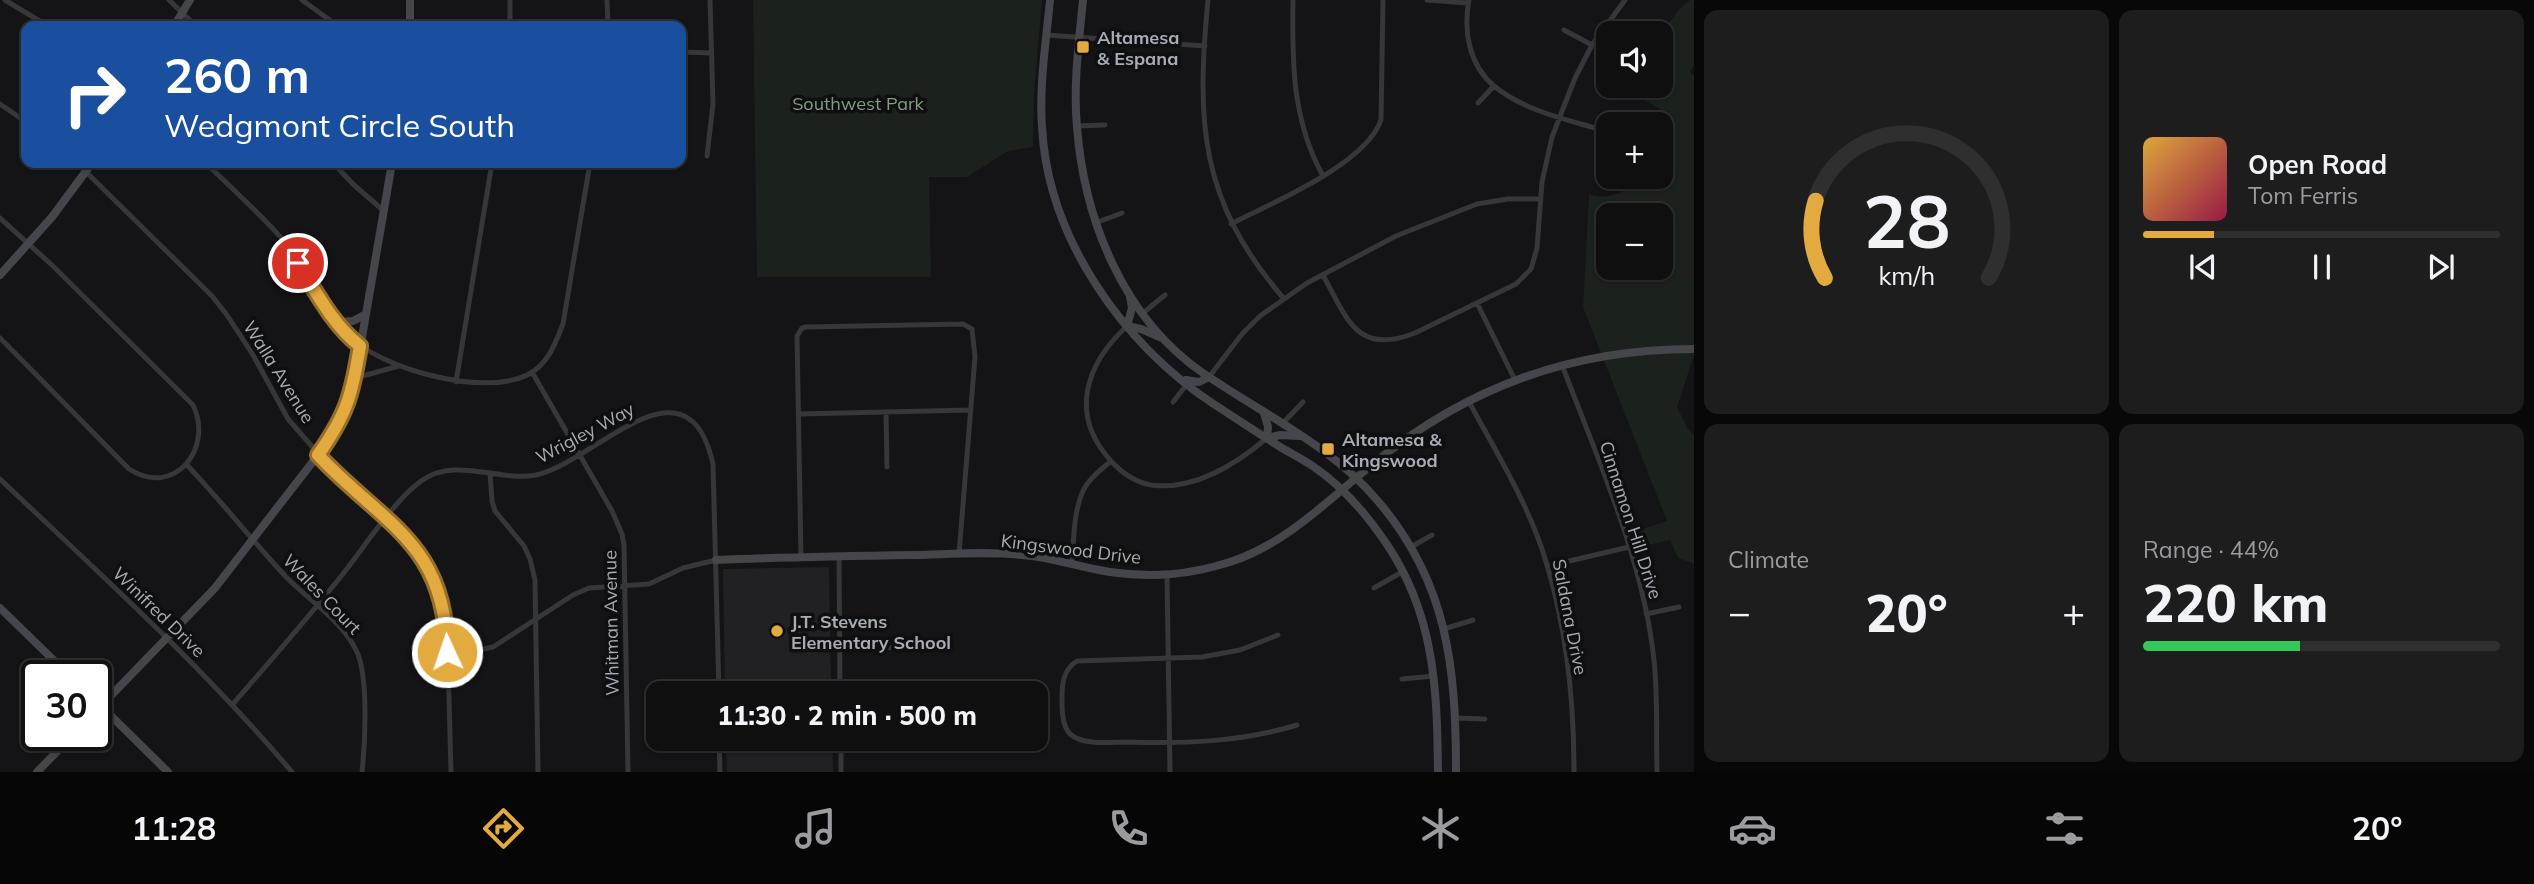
<!DOCTYPE html>
<meta charset="utf-8">
<style>
:root{--surface:#0f0f10;--page:#1d1d1e;--text:#f1f3f6;--muted:#9b9c9f;--line:#2f2f30;--accent:#e3aa40}
body{margin:0;font-family:Mulish,sans-serif;background:var(--page);color:var(--text);height:100vh;display:flex;flex-direction:column;font-size:26px;white-space:nowrap}
*{box-sizing:border-box;margin:0}
p{font-size:23px;color:var(--muted)}
.icon{flex:none;width:38px;height:38px;fill:none;stroke:currentColor;stroke-width:2;stroke-linecap:round;stroke-linejoin:round}
.map{position:relative;flex:1;overflow:hidden}
.details{display:flex;flex-direction:column;gap:10px;padding:10px;background:#080809;width:840px}
.details>*{flex:none}
.guide{position:absolute;left:21px;top:21px;width:665px;height:147px;border-radius:14px;box-shadow:0 2px 5px #0004,0 0 0 2px var(--line);background:#1a4fa0;color:#fff;overflow:hidden}
.tools{position:absolute;left:1596px;top:21px;display:grid;gap:14px}
.tools a{display:grid;place-items:center;width:77px;height:77px;border-radius:14px;background:var(--surface);box-shadow:0 2px 5px #0004,0 0 0 2px var(--line);font-size:35px}
.speed{position:absolute;left:21px;top:660px;display:flex;gap:14px;font-size:35px;font-weight:700;text-align:center}
.speed>*{display:grid;place-content:center;width:91px;height:91px;border-radius:50%;background:var(--surface);box-shadow:0 2px 5px #0004,0 0 0 2px var(--line);line-height:1}
.speed .limit{border:4px solid #111;border-radius:10px;background:#fff;color:#111}
.pin{position:absolute;display:grid;place-items:center;width:60px;height:60px;color:#fff;margin:-30px;border:4px solid #fff;border-radius:50%;box-shadow:0 2px 7px #0007}
.me{position:absolute;width:77px;margin:-38px;rotate:357deg;stroke-linejoin:round;filter:drop-shadow(0 0 5px #0008)}
.turn{display:flex;align-items:center;gap:24px;height:147px;padding:0 28px;font-size:32px}
.turn .icon{width:91px;height:91px;stroke-width:2.5}
.turn b{display:block;font-size:49px;line-height:60px}
.big{font-size:52px;font-weight:800;line-height:1.1}
.details .widget{flex:1;display:flex;flex-direction:column;justify-content:center;gap:10px;min-width:0;padding:0 24px;border-radius:14px;background:var(--page)}
.details .dial{align-items:center;gap:0}
.dial svg{height:182px;overflow:visible;fill:none;stroke:var(--line);stroke-width:7;stroke-linecap:round;text-anchor:middle}
.dial text{fill:var(--text);stroke:none}
.song{display:flex;align-items:center;gap:21px}
.cover{width:84px;height:84px;border-radius:10px;background:linear-gradient(135deg,hsl(40 70% 55%),hsl(340 70% 35%))}
.played{height:7px;border-radius:4px;background:linear-gradient(90deg,var(--accent) 20%,var(--line) 20%)}
.keys{display:flex;justify-content:space-around;direction:ltr}
.heat{display:flex;justify-content:space-between;align-items:center;font-size:38px;direction:ltr}
.charge{height:10px;border-radius:5px;background:linear-gradient(90deg,#34c759 44%,var(--line) 0)}
.details .tiles{flex:1;display:grid;gap:10px;grid-template-columns:repeat(2,1fr)}
.trip{position:absolute;left:646px;top:681px;width:402px;height:70px;border-radius:14px;background:var(--surface);box-shadow:0 2px 5px #0004,0 0 0 2px var(--line);font-weight:800;line-height:70px;text-align:center}
.menu{display:flex;height:112px;justify-content:space-around;align-items:center;background:#060606;color:var(--muted)}
.menu .icon{width:49px;height:49px}
.menu .selected{color:var(--accent)}
.menu b{font-size:32px;color:var(--text)}
main{display:flex;flex:1;min-height:0}
.map>svg:first-child{display:block}
</style>
<main>
<div class="map">
<svg width="1694" height="772" viewBox="0 0 1694 772">
<rect width="100%" height="100%" fill="#141416"/>
<path fill="#212123" d="M 829,567 L 831,693 L 725,693 L 723,569 Z
M 726,739 L 832,739 L 833,772 L 727,772 Z"/>
<path fill="#1b211c" fill-rule="evenodd" d="M 753,0 L 1042,0 L 1034,93 L 1033,147 L 1008,151 L 967,177 L 929,177 L 931,277 L 757,277 Z
M 1690,0 L 1694,0 L 1694,66 L 1690,72 L 1694,75 L 1694,355 L 1677,407 L 1688,429 L 1694,435 L 1694,564 L 1678,558 L 1670,540 L 1632,549 L 1628,534 L 1667,521 L 1583,307 L 1589,194 C 1618,205 1635,177 1661,177 L 1668,139 L 1660,109 L 1623,88 L 1661,86 L 1661,34 L 1679,9 ZM 1608,215 L 1661,215 L 1661,268 L 1608,268 Z"/>
<g fill="none" stroke-linecap="round" stroke-linejoin="round">
<path stroke="#36373b" stroke-width="5" d="M 5,0 L 48,26
M 169,0 L 196,26
M 302,0 L 338,26
M 607,0 L 608,26
M 1208,0 C 1196,124 1200,201 1284,299
M 1293,0 C 1292,62 1292,120 1323,176
M 1427,0 L 1468,3
M 1469,0 C 1463,31 1469,65 1494,86
M 510,26 L 510,0
M 1564,30 L 1592,45
M 1046,35 L 1205,46
M 681,52 L 711,53
M 1478,103 L 1494,86 C 1526,112 1570,120 1608,132
M 0,104 L 26,122
M 1077,126 L 1105,125
M 707,156 L 713,104 L 710,0
M 77,163 L 212,296 L 227,315 L 253,355 L 288,419 L 336,474 L 409,539 L 430,571 L 441,596 L 447,624 L 451,772
M 206,163 C 232,189 261,214 285,242 C 308,270 320,310 347,335 C 382,369 482,397 527,375 C 548,365 555,344 563,324 L 590,163
M 333,163 L 354,185 L 384,211
M 0,218 L 54,267 L 193,405 C 214,449 174,498 129,469 L 0,338
M 1095,223 L 1122,213
M 1231,224 C 1272,203 1366,164 1381,120 L 1383,0
M 1323,275 C 1347,319 1357,356 1415,333 L 1516,284 L 1531,269 L 1537,248 L 1542,182 L 1552,137 L 1575,78 L 1592,45 L 1625,0
M 1477,303 L 1515,380
M 1143,313 L 1165,295
M 1127,326 C 1085,365 1069,415 1111,461 C 1122,473 1134,482 1151,485 C 1194,491 1235,465 1267,438
M 1562,365 C 1598,460 1643,558 1654,660 C 1658,697 1656,735 1657,772
M 532,372 L 612,511 L 622,534 L 624,545 L 628,772
M 1209,377 L 1242,334 L 1260,316 L 1307,283 L 1396,236 L 1477,204 L 1508,199 L 1540,199
M 355,378 L 399,366
M 456,382 L 492,163
M 1468,400 C 1496,452 1531,508 1547,565 C 1567,631 1574,703 1574,772
M 1173,402 L 1187,384
M 886,412 L 887,467
M 799,414 L 971,410
M 1282,424 L 1303,402
M 187,465 C 221,501 252,540 286,577 C 309,600 341,620 356,650 C 369,675 365,744 362,772
M 490,473 L 492,501 L 495,511 L 524,546 L 530,559 L 535,580 L 538,772
M 0,479 C 100,574 203,667 292,772
M 1411,547 L 1432,535
M 839,556 L 840,693
M 801,557 L 797,336 L 802,328 L 806,327 L 963,324 L 972,329 L 975,357 L 959,554
M 1072,564 C 1074,540 1073,511 1084,489 C 1090,477 1102,469 1111,461
M 1548,566 L 1629,547
M 1167,576 L 1170,772
M 1374,588 L 1402,572
M 1646,614 L 1679,607
M 1444,629 L 1473,620
M 1278,635 L 1240,650 L 1202,657 L 1077,661 C 1063,670 1062,683 1062,699 C 1062,709 1062,726 1070,734 C 1084,746 1111,742 1128,742 C 1184,744 1242,742 1297,725
M 840,649 L 940,646
M 447,652 L 464,653 L 493,647 L 573,595 L 589,588 L 649,584 L 683,568 L 716,560
M 1402,679 L 1434,676
M 233,704 C 271,660 310,616 346,570 C 367,543 395,500 421,481 C 455,456 498,482 536,475 C 594,463 687,348 713,464 L 719,693
M 1456,718 L 1485,719
M 719,738 L 720,772
M 841,738 L 841,772"/>
<path stroke="#44464b" stroke-width="8" d="M 1050,0 C 1046,42 1039,85 1042,127 C 1048,239 1123,344 1215,405 C 1237,419 1259,434 1282,448 C 1292,454 1304,460 1314,467 C 1342,486 1367,515 1386,543 C 1435,615 1437,689 1438,772
M 1083,0 C 1079,42 1073,85 1077,127 C 1084,219 1123,318 1203,373 C 1261,413 1331,445 1377,500 C 1448,582 1456,668 1456,772
M 174,26 L 190,0
M 410,26 L 410,0
M 0,275 L 52,217 L 92,163
M 1130,296 L 1132,308 L 1127,326 L 1141,329 L 1162,338
M 336,322 L 353,321 L 366,314
M 1186,380 L 1199,382 L 1209,377
M 1264,413 L 1268,427 L 1267,438 L 1280,435 L 1300,436
M 716,560 C 783,557 850,556 917,555 C 951,554 988,551 1022,555 C 1052,557 1081,568 1110,572 C 1153,578 1189,575 1230,562 C 1286,544 1328,500 1373,464 C 1467,387 1572,349 1694,349
M 0,608 L 70,676
M 96,701 L 168,772
M 96,711 L 215,588 L 318,455 L 347,409 L 355,378 L 392,163
M 37,772 L 73,735"/>
</g>
<g fill="none" stroke-linecap="round" stroke-linejoin="round">
<defs>
<path id="route" d="M 298,263 C 316,292 333,325 360,346 C 352,395 347,414 318,455 C 384,525 446,543 447,652"/>
</defs>
<use href="#route" stroke="#946e2a" stroke-width="18"/>
<use href="#route" stroke="#e3aa40" stroke-width="12"/>
</g>
<g fill="#e3aa40" stroke="#0f0f11" stroke-width="2.5">
<rect x="1076" y="40" width="14" height="14" rx="3.5"/>
<rect x="1321" y="442" width="14" height="14" rx="3.5"/>
<circle cx="777" cy="631" r="7"/>
</g>
<g text-anchor="middle" dominant-baseline="central" stroke-width="7" stroke-linejoin="round" paint-order="stroke">
<g font-size="18" font-weight="bold" fill="#a7acb5" stroke="#0f0f11" text-anchor="start">
<text x="1097" y="37">Altamesa<tspan x="1097" dy="21">&amp; Espana</tspan></text>
<text x="1342" y="439">Altamesa &amp;<tspan x="1342" dy="21">Kingswood</tspan></text>
<text x="791" y="621">J.T. Stevens<tspan x="791" dy="21">Elementary School</tspan></text>
</g>
<g font-size="18" fill="#809f81" stroke="#0f0f11">
<text x="858" y="103">Southwest Park</text>
</g>
<g font-size="18" fill="#a7acb5" stroke="#0f0f11">
<text transform="translate(279 372) rotate(58)">Walla Avenue</text>
<text transform="translate(585 433) rotate(-28)">Wrigley Way</text>
<text transform="translate(1631 520) rotate(72)">Cinnamon Hill Drive</text>
<text transform="translate(1071 549) rotate(7)">Kingswood Drive</text>
<text transform="translate(322 594) rotate(46)">Wales Court</text>
<text transform="translate(159 612) rotate(44)">Winifred Drive</text>
<text transform="translate(1570 617) rotate(79)">Saldana Drive</text>
<text transform="translate(611 623) rotate(-91)">Whitman Avenue</text>
</g>
</g>
</svg>
<div class="tools">
<a><svg class="icon" aria-label="sound" viewBox="0 0 24 24"><path d="M4 9h4l5-4v14l-5-4H4zM17 9q2 3 0 6"/></svg></a>
<a>+</a>
<a>−</a>
</div>
<div class="speed"><div class="limit">30</div></div>
<div class="pin" style="left:298px;top:263px;background:#d93025"><svg class="icon" aria-label="arrive" viewBox="0 0 24 24"><path d="M6 21V4h12l-3 4 3 4H6"/></svg></div>
<svg class="me" style="left:447px;top:652px" viewBox="-20 -20 40 40"><circle r="17" fill="#e3aa40" stroke="#fff" stroke-width="3"/><path d="M0-11L8 9 0 5-8 9z" fill="#fff"/></svg>
<div class="trip">11:30 · 2 min · 500 m</div>
<div class="guide">
<div class="turn"><svg class="icon" aria-label="right" viewBox="0 0 24 24"><path d="M7 20v-9h11M14 6l5 5-5 5"/></svg><div><b>260 m</b>Wedgmont Circle South</div></div>
</div>
</div>
<section class="details">
<div class="tiles">
<div class="widget dial"><svg viewBox="0 0 100 80">
<path d="M14 69A42 42 0 1 1 86 69"/>
<path d="M14 69A42 42 0 0 1 10 35" stroke="#e3aa40"/>
<text x="50" y="56" font-size="32" font-weight="700">28</text>
<text x="50" y="72" font-size="11">km/h</text>
</svg></div>
<div class="widget">
<div class="song"><i class="cover"></i><div><b>Open Road</b><p>Tom Ferris</p></div></div>
<div class="played"></div>
<div class="keys"><svg class="icon" aria-label="previous" viewBox="0 0 24 24"><path d="M18 5L8 12l10 7zM5 5v14"/></svg><svg class="icon" aria-label="pause" viewBox="0 0 24 24"><path d="M8 5v14M16 5v14"/></svg><svg class="icon" aria-label="next" viewBox="0 0 24 24"><path d="M6 5l10 7-10 7zM19 5v14"/></svg></div>
</div>
<div class="widget"><p>Climate</p>
<div class="heat"><a>−</a><b class="big">20°</b><a>+</a></div>
</div>
<div class="widget"><p>Range · 44%</p><b class="big">220 km</b><div class="charge"></div></div>
</div>
</section>
</main>
<nav class="menu">
<b>11:28</b>
<svg class="icon selected" aria-label="directions" viewBox="0 0 24 24"><path d="M12 3l9 9-9 9-9-9zM9 14v-3h6M13 9l2 2-2 2"/></svg>
<svg class="icon" aria-label="music" viewBox="0 0 24 24"><path d="M9 18V5l10-2v13"/><circle cx="6" cy="18" r="3"/><circle cx="16" cy="16" r="3"/></svg>
<svg class="icon" aria-label="phone" viewBox="0 0 24 24"><path d="M5 4h4l2 5-3 2q2 4 5 5l2-3 5 2v4C11 20 4 13 5 4z"/></svg>
<svg class="icon" aria-label="climate" viewBox="0 0 24 24"><path d="M12 3v18M4 7l16 10M4 17L20 7"/></svg>
<svg class="icon" aria-label="car" viewBox="0 0 24 24"><path d="M5 17H2v-5l4-1 3-4h7l3 4 3 1v5h-3M9 17h6M6 11h13"/><circle cx="7" cy="17" r="2"/><circle cx="17" cy="17" r="2"/></svg>
<svg class="icon" aria-label="filters" viewBox="0 0 24 24"><path d="M4 7h16M4 17h16"/><circle cx="9" cy="7" r="2"/><circle cx="15" cy="17" r="2"/></svg>
<b>20°</b>
</nav>
